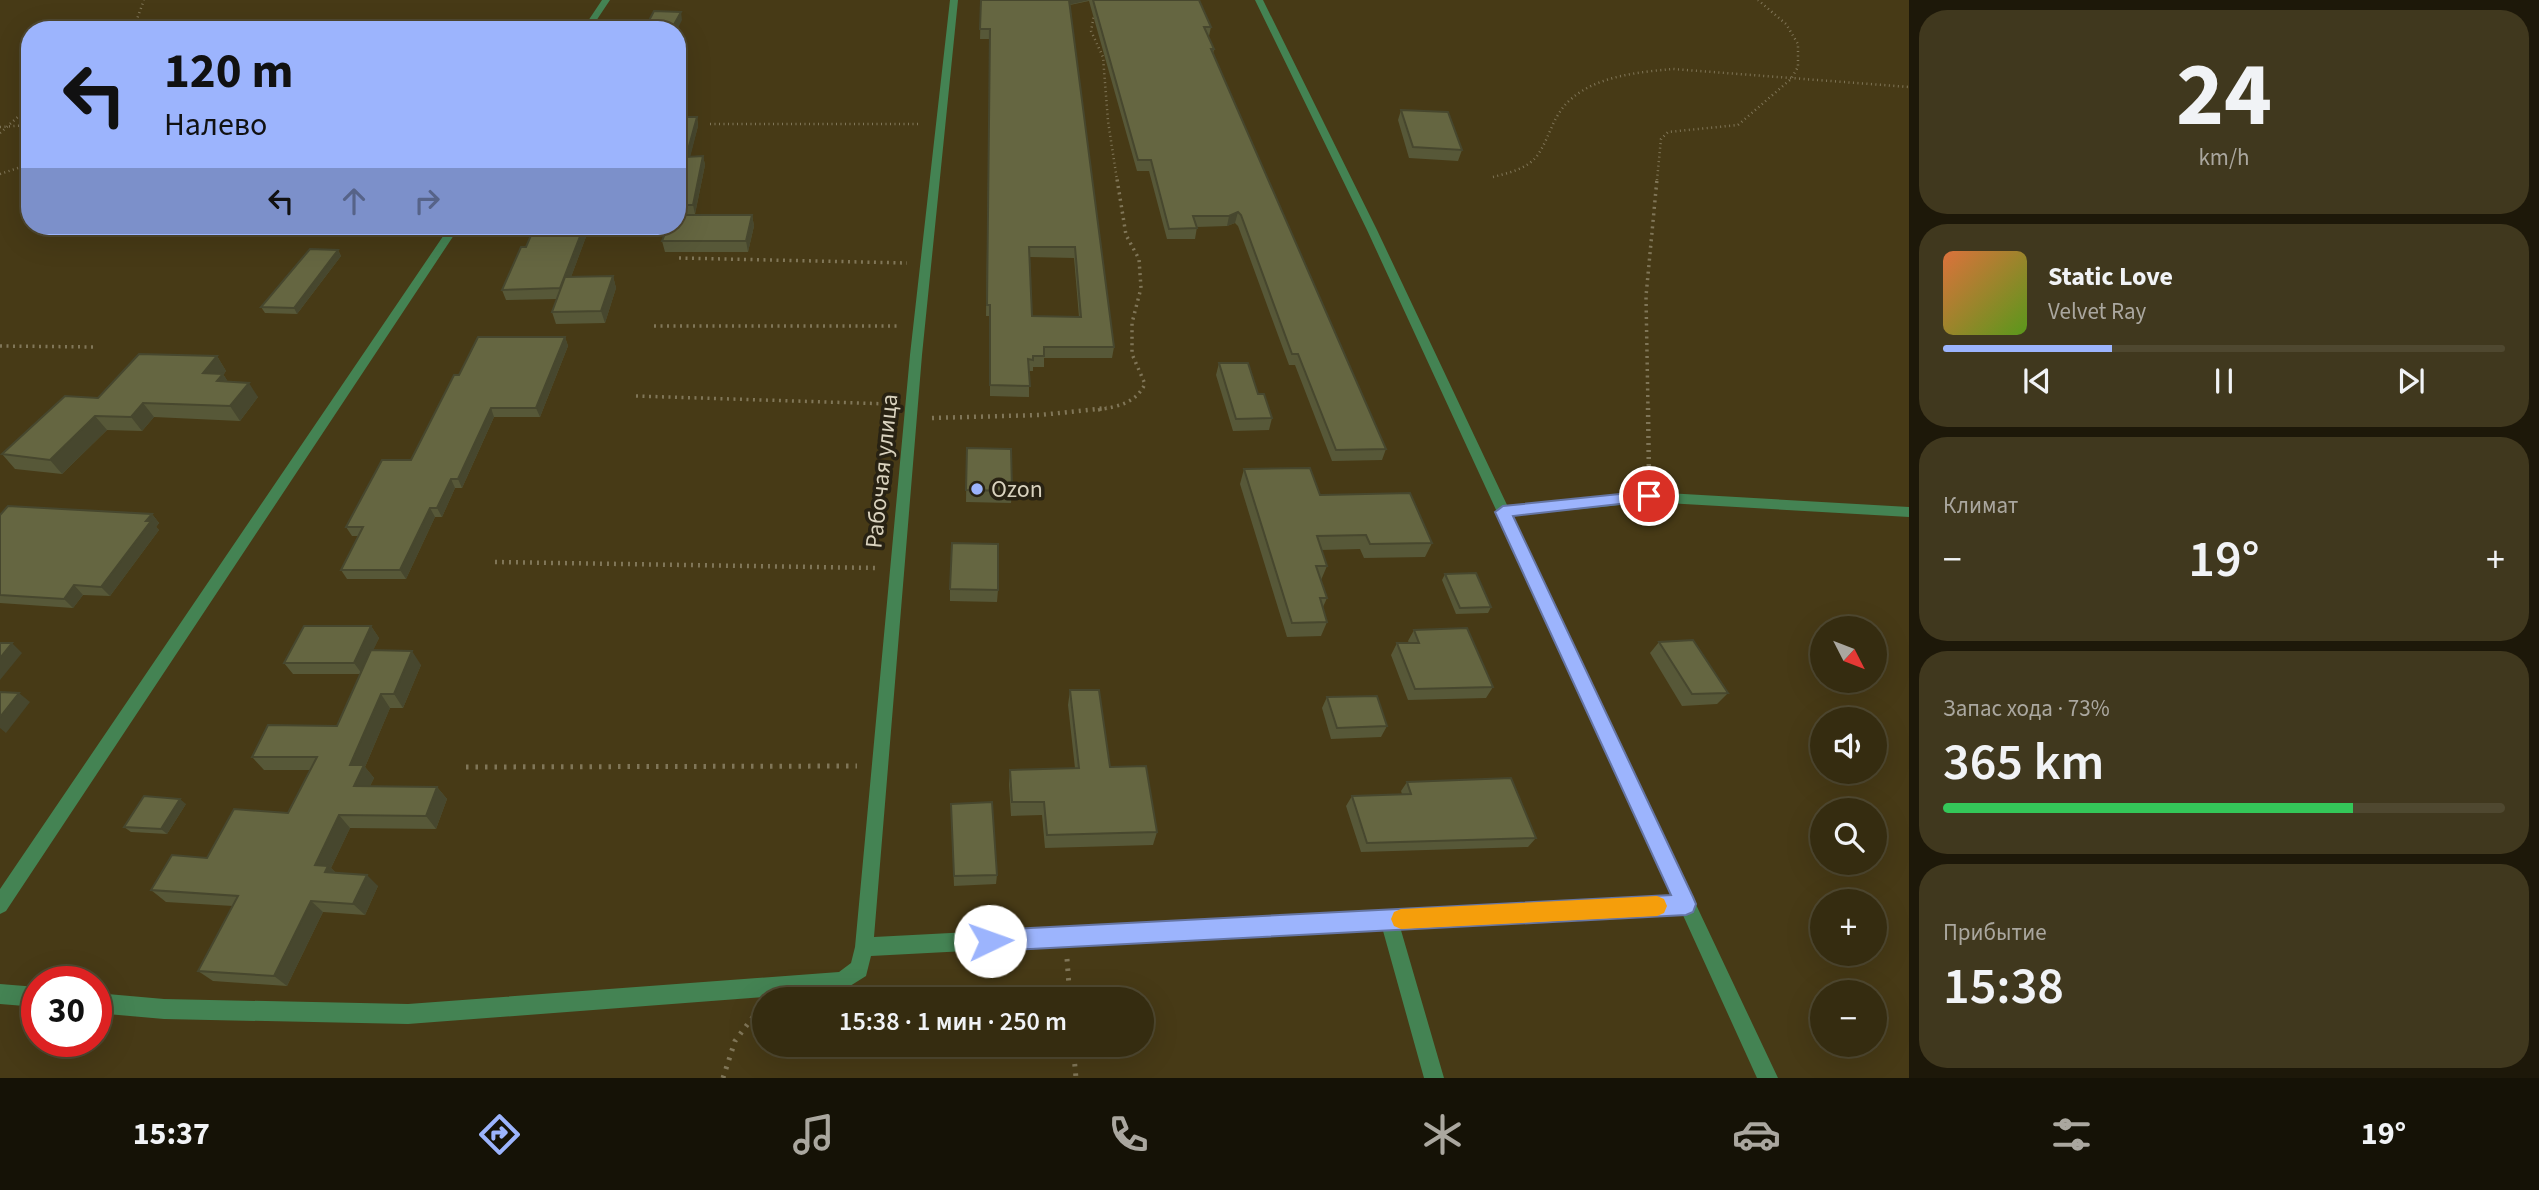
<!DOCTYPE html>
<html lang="ru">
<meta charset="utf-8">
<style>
:root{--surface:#352c10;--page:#40381e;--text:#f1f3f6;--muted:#aaa79f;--line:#4f4830;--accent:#9cb4fd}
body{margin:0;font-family:"Source Sans 3",sans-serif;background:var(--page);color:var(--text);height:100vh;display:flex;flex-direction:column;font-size:26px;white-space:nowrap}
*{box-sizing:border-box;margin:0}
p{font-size:23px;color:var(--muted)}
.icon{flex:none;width:38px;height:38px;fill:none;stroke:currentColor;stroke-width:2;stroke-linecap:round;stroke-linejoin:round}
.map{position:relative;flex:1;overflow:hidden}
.details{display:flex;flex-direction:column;gap:10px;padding:10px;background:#1d1809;width:630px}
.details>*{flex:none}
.guide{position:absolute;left:21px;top:21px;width:665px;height:214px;border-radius:28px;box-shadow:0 7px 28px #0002,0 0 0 2px var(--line);background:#9cb4fd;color:#111;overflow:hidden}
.needle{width:46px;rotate:132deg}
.tools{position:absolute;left:1810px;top:616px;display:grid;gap:14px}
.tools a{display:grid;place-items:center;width:77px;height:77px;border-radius:50%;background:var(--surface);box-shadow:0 7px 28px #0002,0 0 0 2px var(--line);font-size:35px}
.speed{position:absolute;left:21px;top:966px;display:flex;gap:14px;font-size:35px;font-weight:700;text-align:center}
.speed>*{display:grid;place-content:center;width:91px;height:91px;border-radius:50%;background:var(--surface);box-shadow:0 7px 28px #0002,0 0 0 2px var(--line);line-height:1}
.speed .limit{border:10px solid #d22;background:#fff;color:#111}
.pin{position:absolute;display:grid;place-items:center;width:60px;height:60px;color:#fff;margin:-30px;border:4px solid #fff;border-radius:50%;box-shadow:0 2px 7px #0007}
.me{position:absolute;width:77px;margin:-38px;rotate:87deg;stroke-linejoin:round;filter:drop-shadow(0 0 5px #0008)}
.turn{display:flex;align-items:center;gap:24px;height:147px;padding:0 28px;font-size:32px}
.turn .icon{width:91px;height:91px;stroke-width:2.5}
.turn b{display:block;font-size:49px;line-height:60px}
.lanes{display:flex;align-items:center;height:66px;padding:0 28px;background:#0003;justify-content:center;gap:35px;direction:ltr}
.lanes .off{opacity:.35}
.big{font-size:52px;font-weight:600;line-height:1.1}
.details .widget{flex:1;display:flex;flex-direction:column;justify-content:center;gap:10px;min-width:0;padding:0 24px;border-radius:28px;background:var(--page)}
.details .dial{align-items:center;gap:0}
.dial b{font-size:91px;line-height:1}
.song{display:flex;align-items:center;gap:21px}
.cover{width:84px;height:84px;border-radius:10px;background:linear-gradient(135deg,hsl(20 70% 55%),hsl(90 70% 35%))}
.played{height:7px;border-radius:4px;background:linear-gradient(90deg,var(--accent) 30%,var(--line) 30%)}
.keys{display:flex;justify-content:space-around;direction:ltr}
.heat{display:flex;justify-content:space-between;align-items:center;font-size:38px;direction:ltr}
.charge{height:10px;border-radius:5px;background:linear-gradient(90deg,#34c759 73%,var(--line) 0)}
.trip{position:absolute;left:752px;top:987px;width:402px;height:70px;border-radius:35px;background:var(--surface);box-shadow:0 7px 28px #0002,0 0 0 2px var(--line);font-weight:600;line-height:70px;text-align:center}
.tab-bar{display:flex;height:112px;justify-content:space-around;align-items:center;background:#151206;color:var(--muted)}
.tab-bar .icon{width:49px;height:49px}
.tab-bar .selected{color:var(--accent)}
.tab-bar b{font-size:32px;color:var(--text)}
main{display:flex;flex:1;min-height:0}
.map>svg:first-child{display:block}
</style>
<main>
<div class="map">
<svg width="1909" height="1078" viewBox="0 0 1909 1078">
<rect width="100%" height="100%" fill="#473a16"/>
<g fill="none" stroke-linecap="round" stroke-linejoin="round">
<path stroke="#807658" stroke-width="2.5" stroke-dasharray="1 3.5" stroke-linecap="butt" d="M 1093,0 L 1095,10 L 1091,31 L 1103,57 L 1108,121 L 1117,180
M 133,30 L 144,0
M 710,124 L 921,124
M 0,127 L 30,125
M 0,133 L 30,106
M 0,174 L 30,164
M 1493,177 C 1508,173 1527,169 1537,156 C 1550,138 1552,116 1570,100 C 1596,76 1639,72 1673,69 L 1909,87
M 1657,180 L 1661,139 L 1668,132 L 1738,125 L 1791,79 L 1798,67 L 1798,44 L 1786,24 L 1758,0"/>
<path stroke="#807658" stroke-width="3.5" stroke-dasharray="2 4.5" stroke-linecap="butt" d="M 679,258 L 907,263
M 654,326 L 898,326
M 0,346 L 95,347
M 636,396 L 890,404
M 1098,410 C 1118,406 1135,404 1145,384 L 1132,354 L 1132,323 L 1141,288 L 1139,259 L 1126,235 L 1117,179
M 1648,410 L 1646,296 L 1657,179"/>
<path stroke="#807658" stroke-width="4.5" stroke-dasharray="2 5" stroke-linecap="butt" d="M 1648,408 L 1649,478
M 932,418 L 1040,415 L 1107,408
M 495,562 L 877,568"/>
<path stroke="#807658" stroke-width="5" stroke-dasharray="2.5 7" stroke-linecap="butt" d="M 466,767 L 857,766
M 1067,959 L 1070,999
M 1073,1045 L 1076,1078
M 723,1078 L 735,1041 L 756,1013"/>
<path fill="#448353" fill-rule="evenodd" d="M 1649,492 L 1909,507 L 1909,517 L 1649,502 L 1503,517 L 1496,512 L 1503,507 Z
M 1389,911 L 1396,914 L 1398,920 L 1444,1078 L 1424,1078 L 1380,920 L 1382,914 Z"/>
<path fill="#448353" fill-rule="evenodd" d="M 602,0 L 610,0 L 590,30 L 582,30 Z
M 950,0 L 958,0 L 922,355 L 874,937 L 1674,896 L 1367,230 L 1255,0 L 1263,0 L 1377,230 L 1778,1078 L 1757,1078 L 1682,913 L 871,956 L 866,976 L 842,991 L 408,1024 L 164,1019 L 96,1013 L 96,993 L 164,999 L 408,1004 L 839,972 L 851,963 L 855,947 L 910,355 Z
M 450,226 L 460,226 L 6,911 L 0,914 L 0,889 Z
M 0,984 L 37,987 L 37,1007 L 0,1004 Z"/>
</g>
<path fill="#575838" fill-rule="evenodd" d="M 981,0 L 1199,0 L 1211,27 L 1209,36 L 1208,36 L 1214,49 L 1213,54 L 1386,449 L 1382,460 L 1332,461 L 1295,365 L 1289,365 L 1238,226 L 1235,223 L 1227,226 L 1197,227 L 1195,239 L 1167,239 L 1149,171 L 1137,171 L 1089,1 L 1070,5 L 1114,347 L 1112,358 L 1044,358 L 1044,367 L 1033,367 L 1033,371 L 1029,371 L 1029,397 L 990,396 L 990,316 L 986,316 L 990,39 L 980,39 ZM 1030,257 L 1074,258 L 1079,317 L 1032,316 Z
M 1401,110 L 1462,150 L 1458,161 L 1409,158 L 1398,120 Z
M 677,117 L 697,117 L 698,126 L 690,156 L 703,156 L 705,165 L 695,214 L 677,214 Z
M 752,215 L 754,226 L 748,252 L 665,252 L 662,241 Z
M 590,226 L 571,277 L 613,276 L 616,288 L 605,323 L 556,324 L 552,312 L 557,299 L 506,300 L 502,290 L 526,247 Z
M 338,250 L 341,256 L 297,314 L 265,313 L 261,307 Z
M 565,337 L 568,346 L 540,417 L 494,417 L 462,488 L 455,488 L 442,517 L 435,517 L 406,579 L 347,579 L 341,570 L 358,536 L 352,536 L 346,527 L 411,460 L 459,375 Z
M 217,356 L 226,371 L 223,374 L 228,382 L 258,397 L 240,421 L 154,417 L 142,431 L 107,430 L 62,474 L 15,469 L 2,454 L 98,398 Z
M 1219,363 L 1258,394 L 1272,418 L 1269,430 L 1233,431 L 1216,375 Z
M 967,448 L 1012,491 L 1011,503 L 966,502 Z
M 1244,469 L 1320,495 L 1432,543 L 1425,557 L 1364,558 L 1360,549 L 1322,550 L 1327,566 L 1321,580 L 1327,598 L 1323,607 L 1327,622 L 1321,636 L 1287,637 L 1240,484 Z
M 152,514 L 159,523 L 156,527 L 159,530 L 110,596 L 83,595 L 73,608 L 0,603 L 0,515 Z
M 1445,574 L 1491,607 L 1488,613 L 1456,614 L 1442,580 Z
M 950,589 L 998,590 L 997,602 L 950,601 Z
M 371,626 L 379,638 L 373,650 L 421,665 L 403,708 L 390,708 L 365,767 L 374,778 L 370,786 L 437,787 L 447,799 L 436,829 L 350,828 L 331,868 L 335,872 L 378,886 L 365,915 L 323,912 L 287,986 L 213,981 L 198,971 L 233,906 L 166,902 L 151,890 L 288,813 L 311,770 L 264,770 L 252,757 L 337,726 L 360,674 L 293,674 L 284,663 Z
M 1414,630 L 1493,687 L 1486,698 L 1408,700 L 1391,655 L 1397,643 L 1409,643 L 1408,641 Z
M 1659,642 L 1728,693 L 1717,704 L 1682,706 L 1650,653 Z
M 1070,690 L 1110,767 L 1157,832 L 1153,845 L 1045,848 L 1042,815 L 1011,816 L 1009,784 L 1010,770 L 1075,768 L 1068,705 Z
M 1327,697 L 1387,726 L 1381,737 L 1331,739 L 1322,708 Z
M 1407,782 L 1536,838 L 1528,847 L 1361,852 L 1346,806 L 1352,796 L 1402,794 L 1401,791 Z
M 186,804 L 167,834 L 131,832 L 124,827 Z
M 951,804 L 997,875 L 996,884 L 954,886 Z"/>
<path fill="#47472e" d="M 1069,0 L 1090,0 L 1068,5 Z
M 681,12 L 682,20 L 677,30 L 671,30 Z
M 697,117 L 698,126 L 688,166 L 686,157 Z
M 703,156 L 705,165 L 695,214 L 693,205 Z
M 1238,212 L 1235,223 L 1227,226 L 1229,216 Z
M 752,215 L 754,226 L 748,252 L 746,241 Z
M 584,226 L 590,226 L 563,299 L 560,288 Z
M 338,250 L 341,256 L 297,314 L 294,308 Z
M 613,276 L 616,288 L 605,323 L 601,311 Z
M 565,337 L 568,346 L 540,417 L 536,408 Z
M 217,356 L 226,371 L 223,374 L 232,388 L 203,373 Z
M 249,383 L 258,397 L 240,421 L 230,406 Z
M 143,403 L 154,417 L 142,431 L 131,417 Z
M 491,408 L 494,417 L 462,488 L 458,479 Z
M 95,416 L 107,430 L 62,474 L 50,460 Z
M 451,479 L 455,488 L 442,517 L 437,508 Z
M 430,508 L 435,517 L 406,579 L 400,570 Z
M 152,514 L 159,523 L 156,527 L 159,530 L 110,596 L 101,587 Z
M 74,585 L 83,595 L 73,608 L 64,599 Z
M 371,626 L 379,638 L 362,674 L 354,663 Z
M 12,643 L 22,653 L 0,680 L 0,658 Z
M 412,651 L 421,665 L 403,708 L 394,694 Z
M 19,693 L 30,702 L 6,733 L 0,728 L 0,717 Z
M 381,694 L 390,708 L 365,767 L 374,778 L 364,798 L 354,786 L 350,765 Z
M 437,787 L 447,799 L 436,829 L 426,816 Z
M 180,799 L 186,804 L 167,834 L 161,829 Z
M 339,815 L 350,828 L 331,868 L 340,877 L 337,883 L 315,865 Z
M 367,875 L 378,886 L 365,915 L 353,904 Z
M 311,901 L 323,912 L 287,986 L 274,976 Z"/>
<path fill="#656641" stroke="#47472e" stroke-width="2" fill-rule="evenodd" d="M 981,0 L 1069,0 L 1114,347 L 1044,347 L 1044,356 L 1033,356 L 1033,360 L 1028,359 L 1030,386 L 990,385 L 990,305 L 987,305 L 990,29 L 980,29 ZM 1029,247 L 1075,247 L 1081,317 L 1032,316 Z
M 1093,0 L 1199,0 L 1211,27 L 1204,27 L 1214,49 L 1211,49 L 1386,449 L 1336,450 L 1298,354 L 1292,354 L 1241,215 L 1238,212 L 1229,216 L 1193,216 L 1197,228 L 1169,229 L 1151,160 L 1138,160 Z
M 654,11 L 681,12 L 671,30 L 644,30 Z
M 1401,110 L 1448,112 L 1462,150 L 1413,147 Z
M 677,117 L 697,117 L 686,157 L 703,156 L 693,205 L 677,205 Z
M 677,215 L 752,215 L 746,241 L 662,241 L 668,226 L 677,226 Z
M 535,226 L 584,226 L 560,288 L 502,290 L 521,247 L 526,247 Z
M 310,249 L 338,250 L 294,308 L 261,307 Z
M 613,276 L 601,311 L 552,312 L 565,277 Z
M 478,337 L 565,337 L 536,408 L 491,408 L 458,479 L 451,479 L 437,508 L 430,508 L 400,570 L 341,570 L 363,527 L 346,527 L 382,460 L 411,460 L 454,375 L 459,375 Z
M 139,354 L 217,356 L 203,373 L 223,374 L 217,381 L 249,383 L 230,406 L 143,403 L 131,417 L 95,416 L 50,460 L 2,454 L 65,396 L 98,398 Z
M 1219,363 L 1248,363 L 1258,394 L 1264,394 L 1272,418 L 1236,419 Z
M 967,448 L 1011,449 L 1012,491 L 966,490 Z
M 1310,468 L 1320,495 L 1410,493 L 1432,543 L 1370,544 L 1366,535 L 1317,536 L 1327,566 L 1316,566 L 1327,598 L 1320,598 L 1327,622 L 1292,623 L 1244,469 Z
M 8,506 L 152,514 L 146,521 L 151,521 L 101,587 L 74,585 L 64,599 L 0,595 L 0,515 Z
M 952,543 L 998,544 L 998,590 L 950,589 Z
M 1476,573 L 1491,607 L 1460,608 L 1445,574 Z
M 304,626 L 371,626 L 354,663 L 284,663 Z
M 1467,628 L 1493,687 L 1415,689 L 1397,643 L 1419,643 L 1414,630 Z
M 1693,640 L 1728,693 L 1692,694 L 1659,642 Z
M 0,643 L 12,643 L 0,658 Z
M 371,650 L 412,651 L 394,694 L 381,694 L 350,765 L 364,765 L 354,786 L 437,787 L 426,816 L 339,815 L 315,865 L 328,866 L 325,872 L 367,875 L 353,904 L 311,901 L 274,976 L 198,971 L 238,896 L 151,890 L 172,855 L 207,858 L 234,809 L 288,813 L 317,757 L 252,757 L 268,725 L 337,726 Z
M 1070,690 L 1099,690 L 1110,767 L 1146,766 L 1157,832 L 1047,835 L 1044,802 L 1012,802 L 1010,770 L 1079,768 Z
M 0,692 L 19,693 L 0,717 Z
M 1377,696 L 1387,726 L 1337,728 L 1327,697 Z
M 1511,778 L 1536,838 L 1367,843 L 1352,796 L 1411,794 L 1407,782 Z
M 144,796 L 180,799 L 161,829 L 124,827 Z
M 992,802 L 997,875 L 954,876 L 951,804 Z"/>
<path fill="#9cb4fd" stroke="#6575a4" stroke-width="2" d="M 1649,491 L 1657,496 L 1655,500 L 1513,516 L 1693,897 L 1696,904 L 1693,912 L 1686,915 L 990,951 L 982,948 L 979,941 L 982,933 L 990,930 L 1671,895 L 1495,512 L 1503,506 Z"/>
<path fill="#f59e0b" d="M 1657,896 L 1664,899 L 1667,906 L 1664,913 L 1657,916 L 1401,929 L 1394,926 L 1391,919 L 1394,912 L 1401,909 Z"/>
<circle fill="#9cb4fd" stroke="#282213" stroke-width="2.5" cx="977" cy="489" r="7"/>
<g text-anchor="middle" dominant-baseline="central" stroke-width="7" stroke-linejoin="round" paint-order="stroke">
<g font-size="24" fill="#d9d2be" stroke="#282213">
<text transform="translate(882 471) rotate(-84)">Рабочая улица</text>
</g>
<g font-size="24" fill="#d9d2be" stroke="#282213" text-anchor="start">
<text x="991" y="489">Ozon</text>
</g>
</g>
</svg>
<div class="tools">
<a><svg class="needle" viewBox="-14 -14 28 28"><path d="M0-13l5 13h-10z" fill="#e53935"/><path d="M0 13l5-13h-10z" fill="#aaa79f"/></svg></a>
<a><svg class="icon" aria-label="sound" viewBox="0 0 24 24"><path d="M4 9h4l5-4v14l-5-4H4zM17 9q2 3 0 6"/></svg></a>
<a><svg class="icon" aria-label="search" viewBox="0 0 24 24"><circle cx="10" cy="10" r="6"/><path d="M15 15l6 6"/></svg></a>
<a>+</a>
<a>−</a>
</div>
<div class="speed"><div class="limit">30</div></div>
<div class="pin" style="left:1649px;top:496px;background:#d93025"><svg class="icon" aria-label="arrive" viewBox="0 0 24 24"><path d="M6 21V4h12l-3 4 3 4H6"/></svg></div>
<svg class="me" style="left:990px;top:941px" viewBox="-20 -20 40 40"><circle r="19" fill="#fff"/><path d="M0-13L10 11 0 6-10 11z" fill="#9cb4fd"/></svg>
<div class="trip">15:38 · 1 мин · 250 m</div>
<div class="guide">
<div class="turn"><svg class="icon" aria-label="left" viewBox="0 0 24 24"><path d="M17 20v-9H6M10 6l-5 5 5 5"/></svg><div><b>120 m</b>Налево</div></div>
<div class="lanes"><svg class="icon" aria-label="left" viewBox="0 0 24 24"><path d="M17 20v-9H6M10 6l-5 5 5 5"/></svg><svg class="icon off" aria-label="ahead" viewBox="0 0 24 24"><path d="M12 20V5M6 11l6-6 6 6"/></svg><svg class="icon off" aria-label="right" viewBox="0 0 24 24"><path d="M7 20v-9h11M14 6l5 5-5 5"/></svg></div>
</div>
</div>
<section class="details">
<div class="widget dial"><b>24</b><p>km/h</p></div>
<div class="widget">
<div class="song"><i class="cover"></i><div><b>Static Love</b><p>Velvet Ray</p></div></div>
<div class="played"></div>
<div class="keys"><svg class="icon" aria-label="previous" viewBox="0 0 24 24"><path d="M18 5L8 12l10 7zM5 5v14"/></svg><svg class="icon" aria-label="pause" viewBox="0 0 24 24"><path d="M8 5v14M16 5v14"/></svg><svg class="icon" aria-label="next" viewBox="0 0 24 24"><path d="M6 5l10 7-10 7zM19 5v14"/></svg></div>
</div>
<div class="widget"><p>Климат</p>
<div class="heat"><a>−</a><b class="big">19°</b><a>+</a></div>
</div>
<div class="widget"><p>Запас хода · 73%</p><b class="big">365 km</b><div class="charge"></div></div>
<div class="widget"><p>Прибытие</p><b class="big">15:38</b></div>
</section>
</main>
<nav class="tab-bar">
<b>15:37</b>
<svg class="icon selected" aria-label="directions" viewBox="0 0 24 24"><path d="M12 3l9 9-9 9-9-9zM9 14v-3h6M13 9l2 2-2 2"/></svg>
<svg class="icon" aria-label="music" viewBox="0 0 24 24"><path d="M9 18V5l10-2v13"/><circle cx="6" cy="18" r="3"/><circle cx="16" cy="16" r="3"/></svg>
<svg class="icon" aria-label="phone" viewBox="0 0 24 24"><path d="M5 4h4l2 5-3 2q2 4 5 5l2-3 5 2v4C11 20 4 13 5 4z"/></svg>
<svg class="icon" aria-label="climate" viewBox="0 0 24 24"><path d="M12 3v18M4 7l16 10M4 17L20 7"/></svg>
<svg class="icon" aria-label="car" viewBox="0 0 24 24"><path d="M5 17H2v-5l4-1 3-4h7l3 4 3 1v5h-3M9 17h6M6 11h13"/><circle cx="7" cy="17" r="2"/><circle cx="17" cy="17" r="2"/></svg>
<svg class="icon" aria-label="filters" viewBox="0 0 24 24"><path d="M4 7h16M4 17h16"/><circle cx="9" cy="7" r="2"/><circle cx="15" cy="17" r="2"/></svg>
<b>19°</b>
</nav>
